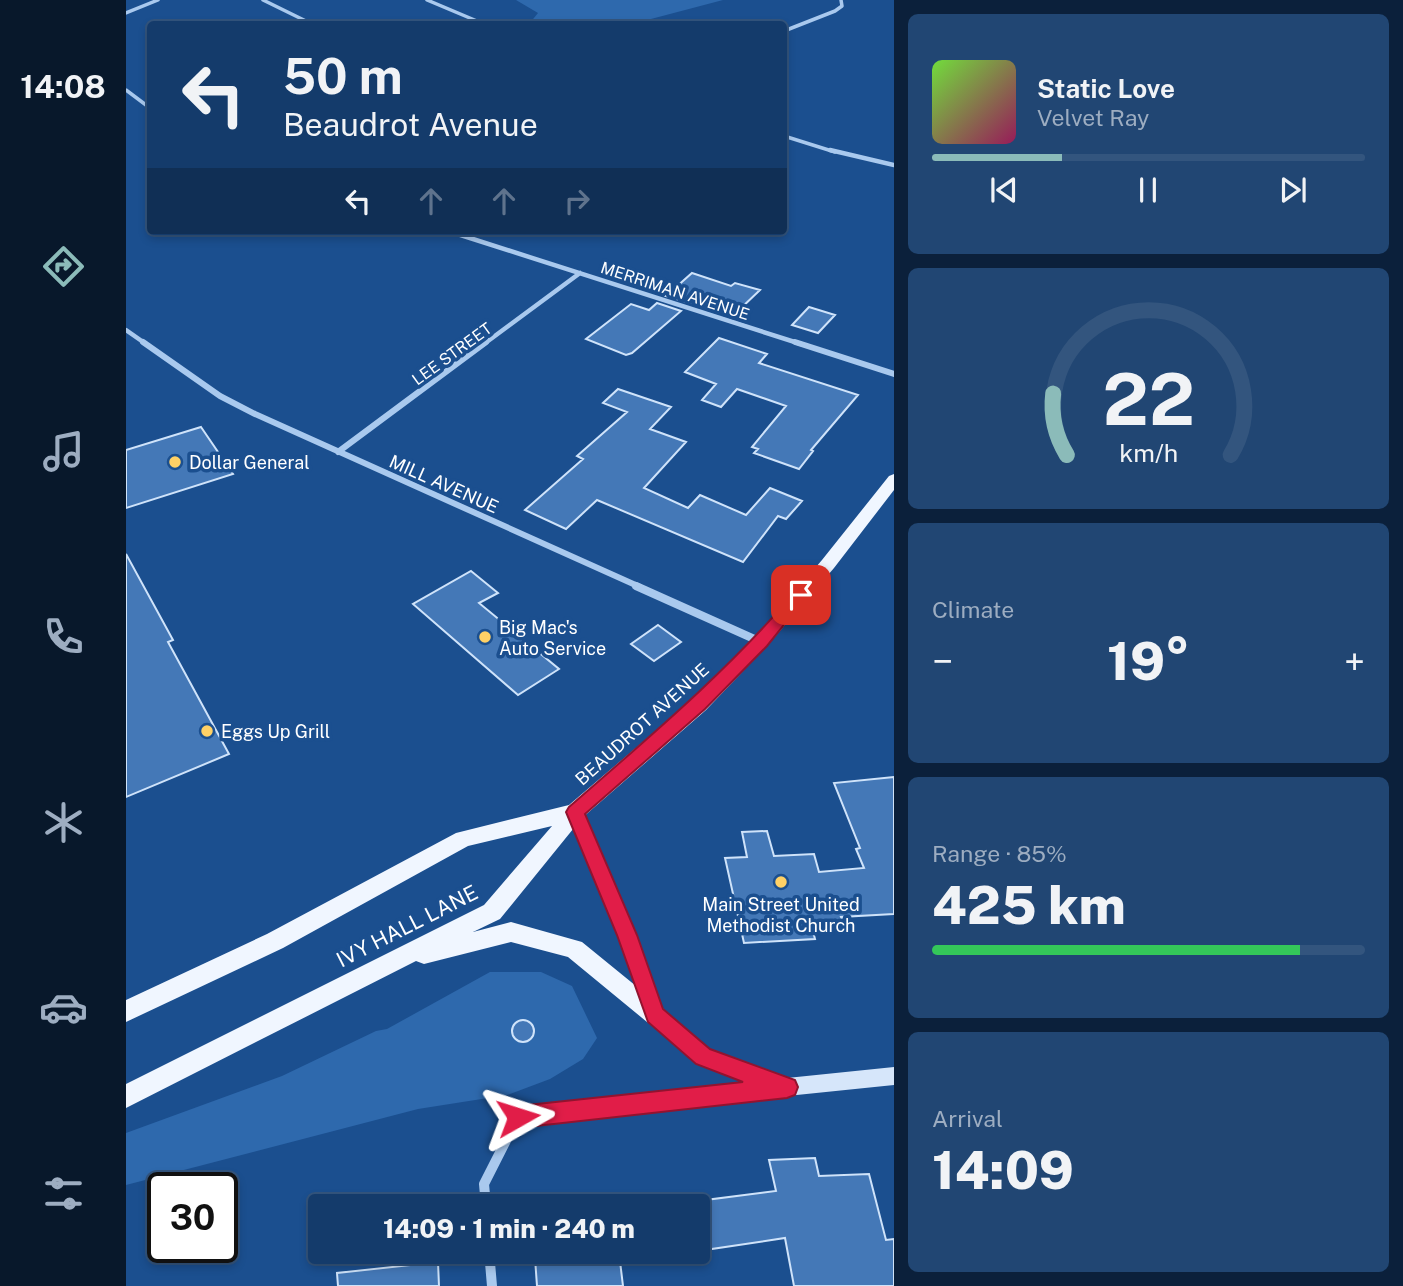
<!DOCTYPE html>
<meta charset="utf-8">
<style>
:root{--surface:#143b6b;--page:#214673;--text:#f1f3f6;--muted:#9dadc1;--line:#33557e;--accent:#8bbbb9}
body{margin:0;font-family:"Public Sans",sans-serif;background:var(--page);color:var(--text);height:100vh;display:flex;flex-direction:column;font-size:26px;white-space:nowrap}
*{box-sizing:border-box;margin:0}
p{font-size:23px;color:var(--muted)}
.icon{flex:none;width:38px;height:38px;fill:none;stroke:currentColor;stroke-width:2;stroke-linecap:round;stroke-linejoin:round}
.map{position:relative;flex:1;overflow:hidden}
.drawer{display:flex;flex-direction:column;gap:14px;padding:14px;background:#0b203b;width:509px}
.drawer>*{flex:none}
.guide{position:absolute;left:21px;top:21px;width:640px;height:214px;border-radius:7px;box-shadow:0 4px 10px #0003,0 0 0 2px var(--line);background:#143b6b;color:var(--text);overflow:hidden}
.speed{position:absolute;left:21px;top:1172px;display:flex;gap:14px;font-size:35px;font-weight:700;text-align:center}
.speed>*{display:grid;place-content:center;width:91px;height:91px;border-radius:50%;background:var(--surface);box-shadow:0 4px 10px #0003,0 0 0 2px var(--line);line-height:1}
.speed .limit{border:4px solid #111;border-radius:10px;background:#fff;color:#111}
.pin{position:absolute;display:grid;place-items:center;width:60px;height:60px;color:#fff;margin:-30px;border-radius:14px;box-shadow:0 4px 10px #0006}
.me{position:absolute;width:77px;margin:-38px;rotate:84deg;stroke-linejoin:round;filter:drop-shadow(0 0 5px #0008)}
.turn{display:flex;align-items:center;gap:24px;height:147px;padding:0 21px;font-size:32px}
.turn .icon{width:91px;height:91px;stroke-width:2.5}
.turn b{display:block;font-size:49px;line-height:60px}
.lanes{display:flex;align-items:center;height:66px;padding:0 21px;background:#0003;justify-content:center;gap:35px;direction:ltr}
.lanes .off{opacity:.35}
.big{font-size:52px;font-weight:800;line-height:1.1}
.drawer .card{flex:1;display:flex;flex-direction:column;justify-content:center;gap:10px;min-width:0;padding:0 24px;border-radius:10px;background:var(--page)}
.drawer .dial{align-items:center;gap:0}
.dial svg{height:182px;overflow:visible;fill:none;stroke:var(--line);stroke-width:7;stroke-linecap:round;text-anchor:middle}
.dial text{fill:var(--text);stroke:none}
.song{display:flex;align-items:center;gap:21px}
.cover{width:84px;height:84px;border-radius:10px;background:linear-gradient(135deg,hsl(100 70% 55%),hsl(330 70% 35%))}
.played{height:7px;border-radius:4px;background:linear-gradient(90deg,var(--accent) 30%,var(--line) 30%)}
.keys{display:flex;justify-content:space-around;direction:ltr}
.heat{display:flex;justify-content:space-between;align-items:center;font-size:38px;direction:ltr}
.charge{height:10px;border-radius:5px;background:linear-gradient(90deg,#34c759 85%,var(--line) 0)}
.trip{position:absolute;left:182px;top:1194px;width:402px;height:70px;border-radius:7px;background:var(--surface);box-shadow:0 4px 10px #0003,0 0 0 2px var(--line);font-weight:800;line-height:70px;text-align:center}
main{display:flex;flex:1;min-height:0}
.dock{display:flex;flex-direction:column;width:126px;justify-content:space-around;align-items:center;background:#08182b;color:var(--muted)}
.dock .icon{width:49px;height:49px}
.dock .active{color:var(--accent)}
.dock b{font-size:32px;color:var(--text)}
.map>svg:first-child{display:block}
</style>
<main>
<nav class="dock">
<b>14:08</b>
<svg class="icon active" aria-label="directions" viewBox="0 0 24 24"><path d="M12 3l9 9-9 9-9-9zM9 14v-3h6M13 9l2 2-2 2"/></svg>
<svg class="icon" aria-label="music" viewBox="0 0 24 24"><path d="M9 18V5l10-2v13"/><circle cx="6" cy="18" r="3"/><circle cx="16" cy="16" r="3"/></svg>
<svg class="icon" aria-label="phone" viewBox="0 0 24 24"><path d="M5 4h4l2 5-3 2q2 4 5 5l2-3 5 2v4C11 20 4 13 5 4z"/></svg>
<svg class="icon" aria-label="climate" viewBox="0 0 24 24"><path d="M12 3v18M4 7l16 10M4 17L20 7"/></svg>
<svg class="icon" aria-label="car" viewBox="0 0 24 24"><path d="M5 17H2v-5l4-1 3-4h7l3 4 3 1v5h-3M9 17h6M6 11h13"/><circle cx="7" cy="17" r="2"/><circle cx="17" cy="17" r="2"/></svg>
<svg class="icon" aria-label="filters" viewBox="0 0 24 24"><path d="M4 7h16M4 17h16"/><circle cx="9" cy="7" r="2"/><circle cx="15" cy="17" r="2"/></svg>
</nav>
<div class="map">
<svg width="768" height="1286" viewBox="0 0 768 1286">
<rect width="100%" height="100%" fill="#1b4f8f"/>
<path fill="#2e69ad" d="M 390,0 L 597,0 L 506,24 L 403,24 L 412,13 Z
M 364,972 L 415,972 L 446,986 L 471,1038 L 457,1059 L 424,1079 L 381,1095 L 292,1109 L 0,1185 L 0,1133 L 156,1076 L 250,1031 L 261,1029 Z"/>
<path fill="#4478b7" stroke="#cfe3fa" stroke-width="2" d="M 566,273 L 605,286 L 609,283 L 634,290 L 614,309 L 573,296 L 564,303 L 540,296 Z
M 531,303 L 555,311 L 506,353 L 500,355 L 460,339 L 505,304 L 523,310 Z
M 683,307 L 709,315 L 692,333 L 666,325 Z
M 593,338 L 641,354 L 633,363 L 732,395 L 685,450 L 687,451 L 673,469 L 628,453 L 632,449 L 626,447 L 660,406 L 611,389 L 595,407 L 576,400 L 590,384 L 559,372 Z
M 492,389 L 545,407 L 524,429 L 560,442 L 518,488 L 562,508 L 574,495 L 620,515 L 644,488 L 676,501 L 660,519 L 652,516 L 617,562 L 471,500 L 440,529 L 399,510 L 457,459 L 451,456 L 501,412 L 477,403 Z
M 75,427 L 107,474 L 0,508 L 0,450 Z
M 0,554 L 47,640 L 42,642 L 103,754 L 0,797 Z
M 345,571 L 372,593 L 353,603 L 433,669 L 392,695 L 287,604 Z
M 532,625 L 555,642 L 528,661 L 505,644 Z
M 768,777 L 768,914 L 715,917 L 717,922 L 685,924 L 689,939 L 618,943 L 599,858 L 621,857 L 616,832 L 641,831 L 648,856 L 688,854 L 693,872 L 738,868 L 730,849 L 734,848 L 708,783 Z
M386 1031a11 11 0 1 1 22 0a11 11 0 1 1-22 0Z
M 689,1158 L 693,1176 L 743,1174 L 760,1240 L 768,1239 L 768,1286 L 668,1286 L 659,1238 L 572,1251 L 572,1201 L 650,1191 L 643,1160 Z
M 493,1253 L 497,1286 L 411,1286 L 409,1258 Z
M 312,1262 L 313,1286 L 212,1286 L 211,1273 Z"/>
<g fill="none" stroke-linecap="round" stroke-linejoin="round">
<path stroke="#a9c9ee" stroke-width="3.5" d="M 137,0 L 186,24
M 301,0 L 358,24
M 0,13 L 32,0
M 658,31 L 709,11 L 716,6 L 715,0
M 0,90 L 24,108
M 658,136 L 709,152"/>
<path stroke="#a9c9ee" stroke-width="4.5" d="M 704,150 L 768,165
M 322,231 L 675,344
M 0,330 L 20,344
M 358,344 L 454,273"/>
<path stroke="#a9c9ee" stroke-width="6" d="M 17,342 L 94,396 L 129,414 L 514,587
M 669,342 L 768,374
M 212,452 L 360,342"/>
<path stroke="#a9c9ee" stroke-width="8" d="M 510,586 L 635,642"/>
<path stroke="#a9c9ee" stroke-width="10" d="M 360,1206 L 358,1184 L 392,1117 L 650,1089
M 363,1251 L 366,1286"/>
<path fill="#d6e6fa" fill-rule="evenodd" d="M 449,806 L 455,807 L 457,812 L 510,935 L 536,1010 L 583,1050 L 661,1078 L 768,1067 L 768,1085 L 661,1096 L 570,1063 L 523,1021 L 492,935 L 441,812 L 443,807 Z"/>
<path fill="#f0f6ff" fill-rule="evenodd" d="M 768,474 L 768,490 L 708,568 L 641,646 L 580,710 L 456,818 L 374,919 L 347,932 L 385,922 L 456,942 L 537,1008 L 540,1015 L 537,1022 L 529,1026 L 521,1022 L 442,957 L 385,942 L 298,964 L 290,961 L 0,1108 L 0,1084 L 358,905 L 426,826 L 342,846 L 157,948 L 0,1022 L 0,1000 L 141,934 L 330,833 L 443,805 L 566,700 L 629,638 L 696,560 L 763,476 Z"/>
</g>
<path fill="#e11d48" stroke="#92132f" stroke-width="2" d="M 675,590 L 682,595 L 641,646 L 579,709 L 459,814 L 511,935 L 537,1009 L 584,1049 L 669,1080 L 672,1087 L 669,1095 L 661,1098 L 392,1128 L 385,1124 L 381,1117 L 385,1109 L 392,1106 L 617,1082 L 570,1064 L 522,1022 L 491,935 L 440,812 L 443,807 C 522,738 601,672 669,592 Z"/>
<g fill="#ffd166" stroke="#1b4f8f" stroke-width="2.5">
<circle cx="49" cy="462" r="7"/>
<circle cx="359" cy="637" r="7"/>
<circle cx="81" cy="731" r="7"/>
<circle cx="655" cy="882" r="7"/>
</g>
<g text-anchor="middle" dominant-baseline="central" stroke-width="7" stroke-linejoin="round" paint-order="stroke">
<g font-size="16" fill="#fff" stroke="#1b4f8f">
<text transform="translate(549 291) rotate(18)">MERRIMAN AVENUE</text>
<text transform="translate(326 354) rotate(-36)">LEE STREET</text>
</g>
<g font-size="18" fill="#fff" stroke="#1b4f8f" text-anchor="start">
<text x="63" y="462">Dollar General</text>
<text x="373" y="627">Big Mac's<tspan x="373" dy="21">Auto Service</tspan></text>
<text x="95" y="731">Eggs Up Grill</text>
<text x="655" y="904" text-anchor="middle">Main Street United<tspan x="655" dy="21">Methodist Church</tspan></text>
</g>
<g font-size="18" fill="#fff" stroke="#1b4f8f">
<text transform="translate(318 484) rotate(24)">MILL AVENUE</text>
<text transform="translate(516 724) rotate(-42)">BEAUDROT AVENUE</text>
</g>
<g font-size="21" fill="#fff" stroke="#1b4f8f">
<text transform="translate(281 926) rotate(-27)">IVY HALL LANE</text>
</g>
</g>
</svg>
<div class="speed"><div class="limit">30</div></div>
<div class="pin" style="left:675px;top:595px;background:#d93025"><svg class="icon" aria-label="arrive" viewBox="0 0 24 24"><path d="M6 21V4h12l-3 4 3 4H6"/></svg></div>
<svg class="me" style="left:392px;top:1117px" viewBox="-20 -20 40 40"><path d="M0-17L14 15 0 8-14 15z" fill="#e11d48" stroke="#fff" stroke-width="4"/></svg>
<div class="trip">14:09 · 1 min · 240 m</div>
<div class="guide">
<div class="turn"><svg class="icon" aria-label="left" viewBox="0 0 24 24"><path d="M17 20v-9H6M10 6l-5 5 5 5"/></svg><div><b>50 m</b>Beaudrot Avenue</div></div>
<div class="lanes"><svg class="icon" aria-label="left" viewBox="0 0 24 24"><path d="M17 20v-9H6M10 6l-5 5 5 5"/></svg><svg class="icon off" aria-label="ahead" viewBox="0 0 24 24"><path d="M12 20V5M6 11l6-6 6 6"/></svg><svg class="icon off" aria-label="ahead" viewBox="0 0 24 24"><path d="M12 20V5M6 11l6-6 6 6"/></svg><svg class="icon off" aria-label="right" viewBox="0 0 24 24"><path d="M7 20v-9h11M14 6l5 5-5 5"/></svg></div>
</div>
</div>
<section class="drawer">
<div class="card">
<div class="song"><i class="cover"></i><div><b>Static Love</b><p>Velvet Ray</p></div></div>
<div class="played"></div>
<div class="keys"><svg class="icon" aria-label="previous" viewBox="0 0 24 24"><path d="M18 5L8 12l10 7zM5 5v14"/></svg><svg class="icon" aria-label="pause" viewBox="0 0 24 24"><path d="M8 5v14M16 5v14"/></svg><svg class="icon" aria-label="next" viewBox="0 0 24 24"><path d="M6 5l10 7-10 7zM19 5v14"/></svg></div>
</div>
<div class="card dial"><svg viewBox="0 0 100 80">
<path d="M14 69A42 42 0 1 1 86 69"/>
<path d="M14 69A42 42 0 0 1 8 42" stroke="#8bbbb9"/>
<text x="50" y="56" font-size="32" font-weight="700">22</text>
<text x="50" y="72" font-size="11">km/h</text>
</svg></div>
<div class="card"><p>Climate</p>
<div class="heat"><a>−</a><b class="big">19°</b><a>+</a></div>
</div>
<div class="card"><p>Range · 85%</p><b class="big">425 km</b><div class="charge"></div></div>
<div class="card"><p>Arrival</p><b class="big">14:09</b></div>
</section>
</main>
